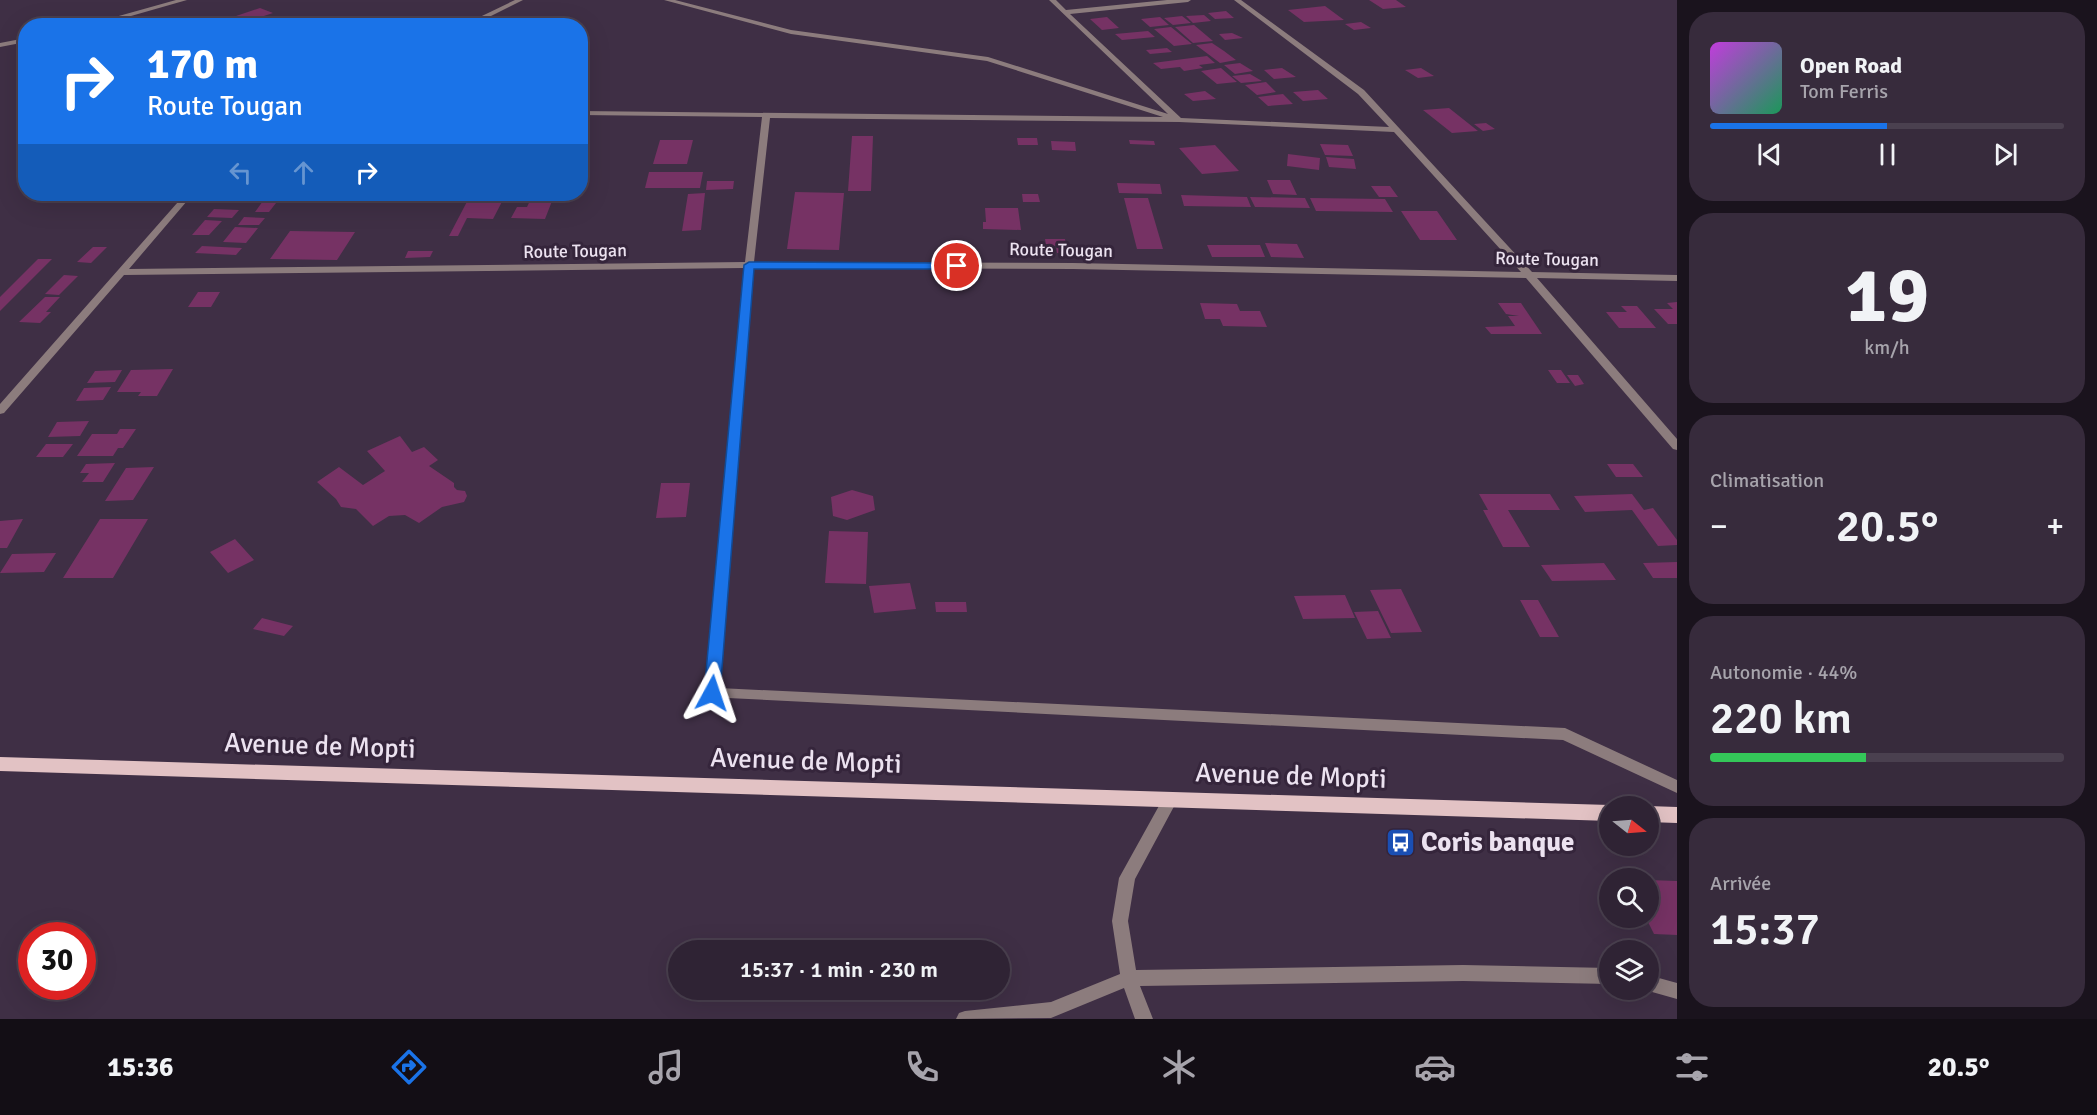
<!DOCTYPE html>
<html lang="fr">
<meta charset="utf-8">
<style>
:root{--surface:#2f2334;--page:#372b3c;--text:#f1f3f6;--muted:#a7a4ac;--line:#4a404f;--accent:#1a73e8}
body{margin:0;font-family:Signika,sans-serif;background:var(--page);color:var(--text);height:100vh;display:flex;flex-direction:column;font-size:22px;white-space:nowrap}
*{box-sizing:border-box;margin:0}
p{font-size:20px;color:var(--muted)}
.icon{flex:none;width:33px;height:33px;fill:none;stroke:currentColor;stroke-width:2;stroke-linecap:round;stroke-linejoin:round}
.map{position:relative;flex:1;overflow:hidden}
.panel{display:flex;flex-direction:column;gap:12px;padding:12px;background:#1a131d;width:420px}
.panel>*{flex:none}
.guide{position:absolute;left:18px;top:18px;width:570px;height:183px;border-radius:24px;box-shadow:0 6px 24px #0002,0 0 0 2px var(--line);background:#1a73e8;color:#fff;overflow:hidden}
.needle{width:39px;rotate:107deg}
.controls{position:absolute;left:1599px;top:796px;display:grid;gap:12px}
.controls a{display:grid;place-items:center;width:60px;height:60px;border-radius:50%;background:var(--surface);box-shadow:0 6px 24px #0002,0 0 0 2px var(--line);font-size:30px}
.speed{position:absolute;left:18px;top:922px;display:flex;gap:12px;font-size:30px;font-weight:700;text-align:center}
.speed>*{display:grid;place-content:center;width:78px;height:78px;border-radius:50%;background:var(--surface);box-shadow:0 6px 24px #0002,0 0 0 2px var(--line);line-height:1}
.speed .limit{border:9px solid #d22;background:#fff;color:#111}
.pin{position:absolute;display:grid;place-items:center;width:51px;height:51px;color:#fff;margin:-26px;border:3px solid #fff;border-radius:50%;box-shadow:0 2px 6px #0007}
.me{position:absolute;width:66px;margin:-33px;rotate:5deg;stroke-linejoin:round;filter:drop-shadow(0 0 4px #0008)}
.turn{display:flex;align-items:center;gap:21px;height:126px;padding:0 30px;font-size:27px}
.turn .icon{width:78px;height:78px;stroke-width:2.5}
.turn b{display:block;font-size:42px;line-height:51px}
.lanes{display:flex;align-items:center;height:57px;padding:0 30px;background:#0003;justify-content:center;gap:30px;direction:ltr}
.lanes .off{opacity:.35}
.big{font-size:45px;font-weight:600;line-height:1.1}
.panel .tile{flex:1;display:flex;flex-direction:column;justify-content:center;gap:9px;min-width:0;padding:0 21px;border-radius:24px;background:var(--page)}
.panel .dial{align-items:center;gap:0}
.dial b{font-size:78px;line-height:1}
.song{display:flex;align-items:center;gap:18px}
.cover{width:72px;height:72px;border-radius:9px;background:linear-gradient(135deg,hsl(290 70% 55%),hsl(150 70% 35%))}
.played{height:6px;border-radius:3px;background:linear-gradient(90deg,var(--accent) 50%,var(--line) 50%)}
.keys{display:flex;justify-content:space-around;direction:ltr}
.heat{display:flex;justify-content:space-between;align-items:center;font-size:33px;direction:ltr}
.charge{height:9px;border-radius:4px;background:linear-gradient(90deg,#34c759 44%,var(--line) 0)}
.trip{position:absolute;left:668px;top:940px;width:342px;height:60px;border-radius:30px;background:var(--surface);box-shadow:0 6px 24px #0002,0 0 0 2px var(--line);font-weight:600;line-height:60px;text-align:center}
.tab-bar{display:flex;height:96px;justify-content:space-around;align-items:center;background:#130e15;color:var(--muted)}
.tab-bar .icon{width:42px;height:42px}
.tab-bar .on{color:var(--accent)}
.tab-bar b{font-size:27px;color:var(--text)}
main{display:flex;flex:1;min-height:0}
.map>svg:first-child{display:block}
</style>
<main>
<div class="map">
<svg width="1677" height="1019" viewBox="0 0 1677 1019">
<rect width="100%" height="100%" fill="#3f2f45"/>
<path fill="#763264" d="M 1369,0 L 1396,0 L 1406,7 L 1383,9 Z
M 1325,6 L 1344,20 L 1304,22 L 1288,10 Z
M 260,8 L 273,13 L 249,21 L 236,16 Z
M 1226,11 L 1234,18 L 1215,19 L 1208,13 Z
M 1204,15 L 1211,21 L 1193,23 L 1186,16 Z
M 1182,16 L 1191,23 L 1173,25 L 1164,18 Z
M 1107,17 L 1119,28 L 1102,30 L 1090,19 Z
M 1160,17 L 1169,25 L 1150,27 L 1141,19 Z
M 1361,22 L 1371,28 L 1354,30 L 1345,24 Z
M 1194,25 L 1213,41 L 1193,43 L 1175,27 Z
M 1171,27 L 1192,44 L 1174,46 L 1154,29 Z
M 1148,31 L 1155,37 L 1122,40 L 1115,34 Z
M 1232,33 L 1243,38 L 1225,40 L 1219,34 Z
M 1212,43 L 1224,51 L 1236,60 L 1220,63 L 1196,45 Z
M 1167,48 L 1172,52 L 1150,54 L 1146,50 Z
M 1207,56 L 1215,63 L 1199,65 L 1203,68 L 1184,71 L 1180,67 L 1161,69 L 1153,63 Z
M 1240,63 L 1253,71 L 1235,74 L 1224,65 Z
M 1221,68 L 1237,82 L 1217,84 L 1201,71 Z
M 1282,68 L 1296,77 L 1274,79 L 1264,70 Z
M 1421,68 L 1434,76 L 1418,78 L 1405,70 Z
M 1250,74 L 1262,81 L 1241,83 L 1232,76 Z
M 1266,82 L 1276,92 L 1257,95 L 1245,85 Z
M 1318,90 L 1328,99 L 1303,101 L 1293,92 Z
M 1205,91 L 1216,99 L 1193,101 L 1184,94 Z
M 1283,94 L 1293,104 L 1268,106 L 1258,97 Z
M 1449,108 L 1478,131 L 1452,133 L 1423,110 Z
M 1486,123 L 1495,129 L 1483,131 L 1474,124 Z
M 852,136 L 873,136 L 871,191 L 848,191 Z
M 1017,138 L 1037,138 L 1038,145 L 1018,145 Z
M 660,140 L 693,140 L 687,164 L 653,164 Z
M 1129,140 L 1154,141 L 1155,145 L 1130,144 Z
M 1051,141 L 1075,142 L 1076,151 L 1052,150 Z
M 1320,144 L 1348,145 L 1353,156 L 1325,155 Z
M 1215,145 L 1239,171 L 1202,174 L 1179,148 Z
M 1288,154 L 1320,158 L 1319,170 L 1287,166 Z
M 1326,157 L 1354,159 L 1356,169 L 1329,167 Z
M 649,172 L 703,172 L 700,188 L 645,188 Z
M 1267,180 L 1290,180 L 1297,195 L 1273,194 Z
M 707,181 L 734,181 L 733,189 L 706,190 Z
M 1117,183 L 1160,184 L 1162,194 L 1119,193 Z
M 1371,186 L 1390,186 L 1398,197 L 1379,197 Z
M 795,192 L 844,193 L 839,250 L 787,249 Z
M 705,193 L 701,230 L 682,231 L 688,194 Z
M 268,194 L 283,194 L 269,212 L 255,212 Z
M 471,194 L 506,194 L 493,219 L 467,218 L 458,236 L 449,236 Z
M 533,194 L 554,196 L 545,219 L 511,218 L 517,207 L 527,207 Z
M 1022,194 L 1038,194 L 1040,202 L 1023,202 Z
M 1181,195 L 1247,197 L 1251,207 L 1184,206 Z
M 1250,197 L 1305,198 L 1310,208 L 1255,207 Z
M 1124,198 L 1148,198 L 1163,249 L 1137,249 Z
M 1310,198 L 1385,199 L 1393,212 L 1316,211 Z
M 985,208 L 1018,208 L 1021,230 L 983,229 L 983,222 L 986,222 Z
M 214,209 L 239,210 L 232,218 L 207,217 Z
M 1401,211 L 1437,211 L 1457,240 L 1420,240 Z
M 244,217 L 265,218 L 259,225 L 238,225 Z
M 205,220 L 222,221 L 209,235 L 192,235 Z
M 235,227 L 258,228 L 246,243 L 223,242 Z
M 290,231 L 355,232 L 337,260 L 270,259 Z
M 1045,239 L 1065,239 L 1067,253 L 1057,253 L 1056,246 L 1046,245 Z
M 1265,243 L 1297,244 L 1304,258 L 1271,257 Z
M 1207,245 L 1260,245 L 1265,257 L 1212,257 Z
M 202,246 L 242,248 L 236,255 L 195,253 Z
M 93,247 L 107,247 L 91,263 L 77,262 Z
M 408,251 L 433,251 L 430,257 L 405,258 Z
M 38,259 L 52,259 L 0,311 L 0,297 Z
M 64,275 L 78,276 L 59,295 L 45,294 Z
M 198,292 L 220,292 L 211,307 L 188,307 Z
M 45,297 L 60,297 L 46,312 L 51,312 L 40,323 L 19,322 Z
M 1677,302 L 1677,324 L 1668,324 L 1654,309 L 1673,309 L 1667,303 Z
M 1200,303 L 1237,304 L 1240,311 L 1260,311 L 1267,327 L 1223,326 L 1220,319 L 1205,319 Z
M 1498,303 L 1521,303 L 1542,334 L 1491,334 L 1485,327 L 1515,326 L 1508,316 L 1519,316 L 1506,314 Z
M 1621,306 L 1637,306 L 1656,328 L 1619,328 L 1606,312 L 1627,312 Z
M 173,369 L 157,396 L 138,396 L 141,392 L 117,392 L 131,370 Z
M 122,370 L 115,382 L 87,383 L 95,371 Z
M 1548,370 L 1561,370 L 1570,383 L 1557,383 Z
M 1567,375 L 1578,375 L 1584,384 L 1575,386 Z
M 111,387 L 103,400 L 76,401 L 84,388 Z
M 89,421 L 80,436 L 48,437 L 57,422 Z
M 120,429 L 136,429 L 123,448 L 118,448 L 113,456 L 77,456 L 92,434 L 117,434 Z
M 400,436 L 412,452 L 424,447 L 438,460 L 429,466 L 454,483 L 454,487 L 457,490 L 465,491 L 467,496 L 464,502 L 442,507 L 419,523 L 405,515 L 389,516 L 373,526 L 356,509 L 341,507 L 336,499 L 317,482 L 339,467 L 363,485 L 385,471 L 367,451 Z
M 46,444 L 73,444 L 63,457 L 36,457 Z
M 115,463 L 103,482 L 82,482 L 89,473 L 80,473 L 86,464 Z
M 1607,464 L 1633,464 L 1643,477 L 1616,477 Z
M 154,467 L 133,500 L 105,501 L 126,468 Z
M 661,483 L 690,483 L 686,517 L 656,518 Z
M 852,490 L 873,496 L 875,510 L 847,520 L 833,516 L 831,497 Z
M 1479,494 L 1550,494 L 1560,510 L 1508,510 L 1530,547 L 1503,547 L 1483,510 L 1488,510 Z
M 1632,494 L 1644,510 L 1653,508 L 1677,540 L 1677,545 L 1658,546 L 1632,510 L 1585,512 L 1574,496 Z
M 23,519 L 7,548 L 0,548 L 0,521 Z
M 100,519 L 148,519 L 113,578 L 63,578 Z
M 829,531 L 868,532 L 866,584 L 825,583 Z
M 235,539 L 254,560 L 228,573 L 210,552 Z
M 56,553 L 44,572 L 0,573 L 12,554 Z
M 1677,562 L 1677,578 L 1653,578 L 1643,563 Z
M 1604,563 L 1616,580 L 1552,581 L 1541,565 Z
M 910,583 L 916,609 L 874,613 L 869,586 Z
M 1401,589 L 1422,632 L 1391,633 L 1370,590 Z
M 1345,595 L 1355,618 L 1303,619 L 1294,596 Z
M 1520,600 L 1538,600 L 1559,637 L 1540,637 Z
M 935,602 L 966,602 L 967,612 L 936,612 Z
M 1378,611 L 1391,638 L 1367,639 L 1354,612 Z
M 262,618 L 293,626 L 284,636 L 253,629 Z
M 1648,880 L 1677,881 L 1677,935 L 1654,934 L 1646,918 L 1648,918 Z"/>
<g fill="none" stroke-linecap="round" stroke-linejoin="round">
<path fill="#8c7c7d" fill-rule="evenodd" d="M 176,0 L 187,0 L 96,26 L 83,26 Z
M 515,0 L 523,0 L 471,26 L 461,26 Z
M 664,0 L 675,0 L 791,30 L 988,57 L 1168,114 L 1049,0 L 1056,0 L 1066,10 L 1167,0 L 1191,0 L 1188,2 L 1070,14 L 1181,118 L 1389,127 L 1358,94 L 1234,0 L 1241,0 L 1364,90 L 1532,272 L 1677,275 L 1677,281 L 1537,278 L 1677,439 L 1677,450 L 1673,449 L 1526,278 L 1073,269 L 753,268 L 719,688 L 1565,728 L 1677,780 L 1677,793 L 1563,740 L 707,697 L 705,693 L 744,268 L 124,275 L 4,413 L 0,414 L 0,404 L 185,194 L 193,194 L 129,269 L 745,262 L 762,117 L 580,115 L 580,111 L 1163,117 L 987,61 L 791,34 ZM 770,118 L 1179,122 L 1394,132 L 1521,272 L 1073,263 L 754,262 Z
M 26,38 L 26,42 L 0,47 L 0,43 Z
M 1170,793 L 1175,795 L 1178,799 L 1135,879 L 1128,921 L 1136,970 L 1463,965 L 1610,968 L 1610,984 L 1463,981 L 1140,986 L 1153,1019 L 1135,1019 L 1124,988 L 1051,1018 L 956,1019 L 959,1013 L 965,1011 L 1051,1002 L 1120,974 L 1112,921 L 1119,878 L 1165,795 Z
M 1648,975 L 1677,983 L 1677,999 L 1645,990 L 1648,990 Z"/>
<path fill="#e2c2c4" fill-rule="evenodd" d="M 0,757 L 1610,805 L 1616,807 L 1610,807 L 1610,821 L 0,771 Z
M 1648,806 L 1677,807 L 1677,823 L 1648,822 L 1648,807 L 1645,807 Z"/>
</g>
<path fill="#1a73e8" stroke="#114b97" stroke-width="1.5" d="M 749,262 L 957,263 L 963,266 L 957,269 L 754,269 L 720,693 L 718,697 L 706,697 L 704,693 L 744,265 Z"/>
<defs>
<symbol id="bus-square" viewBox="-11 -11 22 22"><rect x="-9" y="-9" width="18" height="18" rx="4" fill="#1a4fb4" stroke="#35253b"/><path d="M-5-6H5V4H4V6H2V4H-2V6H-4V4H-5ZM-3.5-4V0h7V-4ZM-3.5 1.2v1.5H-2V1.2ZM2 1.2v1.5H3.5V1.2Z" fill="#fff"/></symbol>
</defs>
<g fill-rule="evenodd">
<use href="#bus-square" x="1384" y="826" width="33" height="33"/>
</g>
<g text-anchor="middle" dominant-baseline="central" stroke-width="6" stroke-linejoin="round" paint-order="stroke">
<g font-size="18" fill="#ece2f0" stroke="#35253b">
<text transform="translate(1061 250) rotate(1)">Route Tougan</text>
<text transform="translate(575 251) rotate(-1)">Route Tougan</text>
<text transform="translate(1547 259) rotate(1)">Route Tougan</text>
</g>
<g font-size="27" fill="#ece2f0" stroke="#35253b">
<text transform="translate(320 746) rotate(2)">Avenue de Mopti</text>
<text transform="translate(806 761) rotate(2)">Avenue de Mopti</text>
<text transform="translate(1291 776) rotate(2)">Avenue de Mopti</text>
</g>
<g font-size="27" font-weight="bold" fill="#ece2f0" stroke="#35253b" text-anchor="start">
<text x="1421" y="842">Coris banque</text>
</g>
</g>
</svg>
<div class="controls">
<a><svg class="needle" viewBox="-14 -14 28 28"><path d="M0-13l5 13h-10z" fill="#e53935"/><path d="M0 13l5-13h-10z" fill="#a7a4ac"/></svg></a>
<a><svg class="icon" aria-label="search" viewBox="0 0 24 24"><circle cx="10" cy="10" r="6"/><path d="M15 15l6 6"/></svg></a>
<a><svg class="icon" aria-label="layers" viewBox="0 0 24 24"><path d="M12 4l9 5-9 5-9-5zM3 14l9 5 9-5"/></svg></a>
</div>
<div class="speed"><div class="limit">30</div></div>
<div class="pin" style="left:957px;top:266px;background:#d93025"><svg class="icon" aria-label="arrive" viewBox="0 0 24 24"><path d="M6 21V4h12l-3 4 3 4H6"/></svg></div>
<svg class="me" style="left:712px;top:693px" viewBox="-20 -20 40 40"><path d="M0-17L14 15 0 8-14 15z" fill="#1a73e8" stroke="#fff" stroke-width="4"/></svg>
<div class="trip">15:37 · 1 min · 230 m</div>
<div class="guide">
<div class="turn"><svg class="icon" aria-label="right" viewBox="0 0 24 24"><path d="M7 20v-9h11M14 6l5 5-5 5"/></svg><div><b>170 m</b>Route Tougan</div></div>
<div class="lanes"><svg class="icon off" aria-label="left" viewBox="0 0 24 24"><path d="M17 20v-9H6M10 6l-5 5 5 5"/></svg><svg class="icon off" aria-label="ahead" viewBox="0 0 24 24"><path d="M12 20V5M6 11l6-6 6 6"/></svg><svg class="icon" aria-label="right" viewBox="0 0 24 24"><path d="M7 20v-9h11M14 6l5 5-5 5"/></svg></div>
</div>
</div>
<section class="panel">
<div class="tile">
<div class="song"><i class="cover"></i><div><b>Open Road</b><p>Tom Ferris</p></div></div>
<div class="played"></div>
<div class="keys"><svg class="icon" aria-label="previous" viewBox="0 0 24 24"><path d="M18 5L8 12l10 7zM5 5v14"/></svg><svg class="icon" aria-label="pause" viewBox="0 0 24 24"><path d="M8 5v14M16 5v14"/></svg><svg class="icon" aria-label="next" viewBox="0 0 24 24"><path d="M6 5l10 7-10 7zM19 5v14"/></svg></div>
</div>
<div class="tile dial"><b>19</b><p>km/h</p></div>
<div class="tile"><p>Climatisation</p>
<div class="heat"><a>−</a><b class="big">20.5°</b><a>+</a></div>
</div>
<div class="tile"><p>Autonomie · 44%</p><b class="big">220 km</b><div class="charge"></div></div>
<div class="tile"><p>Arrivée</p><b class="big">15:37</b></div>
</section>
</main>
<nav class="tab-bar">
<b>15:36</b>
<svg class="icon on" aria-label="directions" viewBox="0 0 24 24"><path d="M12 3l9 9-9 9-9-9zM9 14v-3h6M13 9l2 2-2 2"/></svg>
<svg class="icon" aria-label="music" viewBox="0 0 24 24"><path d="M9 18V5l10-2v13"/><circle cx="6" cy="18" r="3"/><circle cx="16" cy="16" r="3"/></svg>
<svg class="icon" aria-label="phone" viewBox="0 0 24 24"><path d="M5 4h4l2 5-3 2q2 4 5 5l2-3 5 2v4C11 20 4 13 5 4z"/></svg>
<svg class="icon" aria-label="climate" viewBox="0 0 24 24"><path d="M12 3v18M4 7l16 10M4 17L20 7"/></svg>
<svg class="icon" aria-label="car" viewBox="0 0 24 24"><path d="M5 17H2v-5l4-1 3-4h7l3 4 3 1v5h-3M9 17h6M6 11h13"/><circle cx="7" cy="17" r="2"/><circle cx="17" cy="17" r="2"/></svg>
<svg class="icon" aria-label="filters" viewBox="0 0 24 24"><path d="M4 7h16M4 17h16"/><circle cx="9" cy="7" r="2"/><circle cx="15" cy="17" r="2"/></svg>
<b>20.5°</b>
</nav>
